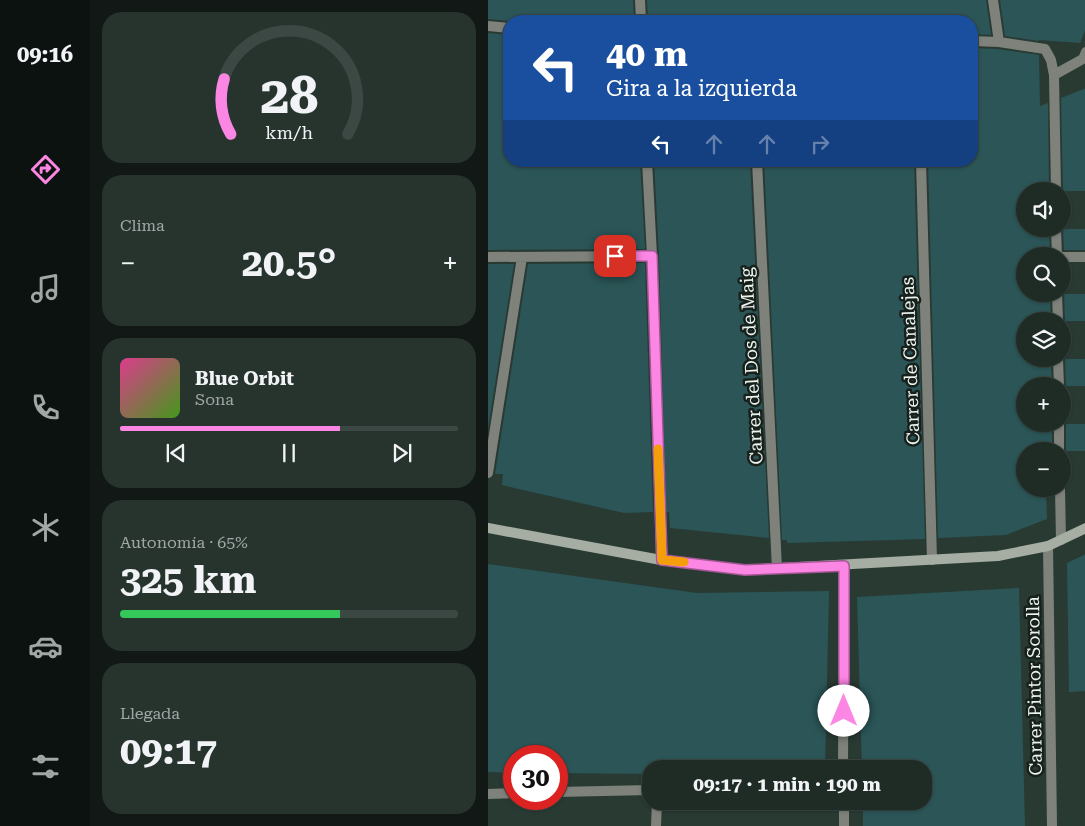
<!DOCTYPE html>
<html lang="es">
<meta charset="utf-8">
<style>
:root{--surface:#1f2c26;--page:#27342e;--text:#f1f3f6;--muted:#a1a7a7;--line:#3c4843;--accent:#fc86e4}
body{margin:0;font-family:"Roboto Serif",serif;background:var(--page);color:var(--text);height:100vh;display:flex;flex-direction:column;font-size:19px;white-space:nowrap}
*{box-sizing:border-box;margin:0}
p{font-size:16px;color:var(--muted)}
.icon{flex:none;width:28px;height:28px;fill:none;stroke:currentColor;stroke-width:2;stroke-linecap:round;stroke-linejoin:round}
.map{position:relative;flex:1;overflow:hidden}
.details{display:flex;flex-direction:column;gap:12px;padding:12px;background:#111815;width:398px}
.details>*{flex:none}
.hud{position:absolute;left:15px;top:15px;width:475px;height:152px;border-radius:20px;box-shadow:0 1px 4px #0004,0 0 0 1px var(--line);background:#1a4fa0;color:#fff;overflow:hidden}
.buttons{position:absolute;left:528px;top:182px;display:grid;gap:10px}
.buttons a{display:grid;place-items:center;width:55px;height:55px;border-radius:50%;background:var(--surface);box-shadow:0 1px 4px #0004,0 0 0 1px var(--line);font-size:25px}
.speed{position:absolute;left:15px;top:745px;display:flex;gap:10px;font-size:25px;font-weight:700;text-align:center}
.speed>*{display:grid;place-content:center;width:65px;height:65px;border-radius:50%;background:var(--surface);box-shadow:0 1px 4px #0004,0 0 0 1px var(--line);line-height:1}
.speed .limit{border:8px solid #d22;background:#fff;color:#111}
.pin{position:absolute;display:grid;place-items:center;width:42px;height:42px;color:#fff;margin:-21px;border-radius:10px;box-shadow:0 2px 8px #0006}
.me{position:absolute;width:55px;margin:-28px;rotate:0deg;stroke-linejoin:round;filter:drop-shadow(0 0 4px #0008)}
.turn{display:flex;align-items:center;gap:18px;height:105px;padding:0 20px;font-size:22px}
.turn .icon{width:65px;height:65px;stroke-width:2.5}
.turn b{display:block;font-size:35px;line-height:42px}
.lanes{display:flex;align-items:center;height:48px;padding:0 20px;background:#0003;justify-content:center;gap:25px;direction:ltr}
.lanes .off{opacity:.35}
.big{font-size:38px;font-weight:700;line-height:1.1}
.details .widget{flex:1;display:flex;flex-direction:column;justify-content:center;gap:8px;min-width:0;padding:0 18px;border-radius:20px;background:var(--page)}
.details .dial{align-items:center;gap:0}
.dial svg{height:130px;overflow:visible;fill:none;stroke:var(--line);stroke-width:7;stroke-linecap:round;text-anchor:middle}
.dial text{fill:var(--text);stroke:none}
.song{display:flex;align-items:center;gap:15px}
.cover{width:60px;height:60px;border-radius:8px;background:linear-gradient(135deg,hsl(330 70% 55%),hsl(100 70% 35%))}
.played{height:5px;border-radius:2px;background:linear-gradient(90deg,var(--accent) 65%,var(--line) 65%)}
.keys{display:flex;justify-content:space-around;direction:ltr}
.heat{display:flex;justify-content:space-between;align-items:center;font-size:28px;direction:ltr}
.charge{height:8px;border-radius:4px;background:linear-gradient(90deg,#34c759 65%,var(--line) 0)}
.trip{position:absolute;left:154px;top:760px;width:290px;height:50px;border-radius:20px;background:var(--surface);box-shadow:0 1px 4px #0004,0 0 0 1px var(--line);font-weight:700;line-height:50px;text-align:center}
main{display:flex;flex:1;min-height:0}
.tabs{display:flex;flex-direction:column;width:90px;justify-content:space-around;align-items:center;background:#0c120f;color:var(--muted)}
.tabs .icon{width:35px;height:35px}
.tabs .on{color:var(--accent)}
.tabs b{font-size:22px;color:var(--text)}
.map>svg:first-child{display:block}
</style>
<main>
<nav class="tabs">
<b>09:16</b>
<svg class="icon on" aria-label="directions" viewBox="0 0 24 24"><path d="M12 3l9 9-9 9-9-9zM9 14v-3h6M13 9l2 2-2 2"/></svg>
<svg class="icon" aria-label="music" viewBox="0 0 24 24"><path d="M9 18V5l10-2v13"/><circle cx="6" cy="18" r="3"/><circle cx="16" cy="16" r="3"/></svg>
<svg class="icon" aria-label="phone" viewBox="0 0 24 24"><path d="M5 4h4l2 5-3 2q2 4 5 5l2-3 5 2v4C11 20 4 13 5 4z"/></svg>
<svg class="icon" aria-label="climate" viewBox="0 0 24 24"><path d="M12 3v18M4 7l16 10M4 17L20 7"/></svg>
<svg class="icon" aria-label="car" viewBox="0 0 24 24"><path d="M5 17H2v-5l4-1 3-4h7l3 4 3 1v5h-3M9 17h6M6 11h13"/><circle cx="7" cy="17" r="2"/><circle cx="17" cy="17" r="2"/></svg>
<svg class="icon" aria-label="filters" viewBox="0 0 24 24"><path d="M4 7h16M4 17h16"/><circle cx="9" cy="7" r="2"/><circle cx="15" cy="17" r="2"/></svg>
</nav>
<section class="details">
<div class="widget dial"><svg viewBox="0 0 100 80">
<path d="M14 69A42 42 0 1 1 86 69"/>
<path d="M14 69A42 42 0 0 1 10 35" stroke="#fc86e4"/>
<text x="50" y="56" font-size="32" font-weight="700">28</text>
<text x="50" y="72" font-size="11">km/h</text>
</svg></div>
<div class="widget"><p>Clima</p>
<div class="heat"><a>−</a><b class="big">20.5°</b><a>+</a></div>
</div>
<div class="widget">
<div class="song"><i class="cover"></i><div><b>Blue Orbit</b><p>Sona</p></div></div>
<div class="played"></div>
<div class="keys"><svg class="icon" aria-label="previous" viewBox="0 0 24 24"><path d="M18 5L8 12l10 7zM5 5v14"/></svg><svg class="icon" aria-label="pause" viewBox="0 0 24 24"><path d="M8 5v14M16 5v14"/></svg><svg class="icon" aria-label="next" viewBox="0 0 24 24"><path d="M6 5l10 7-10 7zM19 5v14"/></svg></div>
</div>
<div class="widget"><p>Autonomía · 65%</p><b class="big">325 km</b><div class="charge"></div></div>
<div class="widget"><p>Llegada</p><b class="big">09:17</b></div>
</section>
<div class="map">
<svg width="598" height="826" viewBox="0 0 598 826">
<rect width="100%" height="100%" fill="#293a33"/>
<path fill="#2b5557" d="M 0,0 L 145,0 L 146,21 L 22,21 L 0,19 Z
M 159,0 L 498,0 L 503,35 L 484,34 L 484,21 L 160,21 Z
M 512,0 L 598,0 L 598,28 L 592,43 L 551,40 L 551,41 L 517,36 Z
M 0,33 L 21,35 L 21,161 L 152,161 L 157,249 L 0,250 Z
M 484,48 L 510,49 L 551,55 L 552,106 L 560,103 L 561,191 L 536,191 L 536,229 L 561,229 L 562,256 L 536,256 L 536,294 L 562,294 L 563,321 L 536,321 L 536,359 L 563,359 L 564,386 L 536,386 L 536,424 L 564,424 L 564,451 L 536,451 L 536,489 L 558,489 L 559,519 L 518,535 L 450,538 L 440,161 L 484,161 Z
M 598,88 L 598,191 L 575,191 L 573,98 Z
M 166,161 L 262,161 L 281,538 L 182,528 L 181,512 L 178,512 L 171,256 Z
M 276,161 L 426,161 L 437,539 L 299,543 L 299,540 L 294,540 Z
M 575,229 L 598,229 L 598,250 L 576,250 Z
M 157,263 L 165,512 L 136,513 L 14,485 L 15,474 L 7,474 L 40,264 Z
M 0,264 L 26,264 L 0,429 Z
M 576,294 L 598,294 L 598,321 L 577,321 Z
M 577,359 L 598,359 L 598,386 L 578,386 Z
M 578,424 L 598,424 L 598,451 L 578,451 Z
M 598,554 L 598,691 L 581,692 L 579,563 Z
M 0,564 L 209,593 L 341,591 L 337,769 L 162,769 L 162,774 L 69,773 L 69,756 L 26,756 L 26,773 L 0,772 Z
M 531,588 L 537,826 L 375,826 L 375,801 L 435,801 L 435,769 L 374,769 L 369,597 Z"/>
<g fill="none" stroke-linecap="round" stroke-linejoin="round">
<path stroke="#7e827b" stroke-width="10" d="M 152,0 L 153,21
M 505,0 L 511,42
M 0,26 L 21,28
M 484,41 L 511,42 L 557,49 L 563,60 L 566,75
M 159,161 L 164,256 L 173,560
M 269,161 L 289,569
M 433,161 L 444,560
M 568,191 L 566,75 L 595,59 L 598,52
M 568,229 L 569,256
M 0,257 L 164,256
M 574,257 L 598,257
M 569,294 L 570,321
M 570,359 L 571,386
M 571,424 L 571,451
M 0,473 L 34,257
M 572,489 L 573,540
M 560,546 L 564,826
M 355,769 L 356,565
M 69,792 L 162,790
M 0,794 L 26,793
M 356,801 L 356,826
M 168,826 L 169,801"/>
<path stroke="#a6ada2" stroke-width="10" d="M 0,528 L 173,560 L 257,570 L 510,556 L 560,546 L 598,528"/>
</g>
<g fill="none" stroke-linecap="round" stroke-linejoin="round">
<defs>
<path id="route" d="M 127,256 L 164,256 L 174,560 L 257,570 L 356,566 L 356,711"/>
</defs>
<use href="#route" stroke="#a45794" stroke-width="12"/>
<use href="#route" stroke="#fc86e4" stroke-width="9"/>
<path stroke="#f59e0b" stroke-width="9" d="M 170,449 L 174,560 L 196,562"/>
</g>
<g text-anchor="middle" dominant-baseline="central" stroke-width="5" stroke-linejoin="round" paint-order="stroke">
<g font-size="18" fill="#ebf5f0" stroke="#18201c">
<text transform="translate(422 361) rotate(-92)">Carrer de Canalejas</text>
<text transform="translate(263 366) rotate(-93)">Carrer del Dos de Maig</text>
<text transform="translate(546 686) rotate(-91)">Carrer Pintor Sorolla</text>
</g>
</g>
</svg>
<div class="buttons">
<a><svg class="icon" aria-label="sound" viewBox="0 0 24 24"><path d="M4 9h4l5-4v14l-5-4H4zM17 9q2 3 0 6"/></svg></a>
<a><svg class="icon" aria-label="search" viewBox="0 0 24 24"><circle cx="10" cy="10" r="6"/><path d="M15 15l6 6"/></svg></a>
<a><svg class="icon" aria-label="layers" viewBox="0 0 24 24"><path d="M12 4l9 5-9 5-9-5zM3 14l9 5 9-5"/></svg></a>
<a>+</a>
<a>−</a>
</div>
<div class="speed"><div class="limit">30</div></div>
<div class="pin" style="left:127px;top:256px;background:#d93025"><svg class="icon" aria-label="arrive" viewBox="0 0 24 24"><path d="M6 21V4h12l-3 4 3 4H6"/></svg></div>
<svg class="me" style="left:356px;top:711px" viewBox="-20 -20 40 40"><circle r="19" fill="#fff"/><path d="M0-13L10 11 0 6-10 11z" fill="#fc86e4"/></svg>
<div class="trip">09:17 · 1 min · 190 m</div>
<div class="hud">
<div class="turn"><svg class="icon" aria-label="left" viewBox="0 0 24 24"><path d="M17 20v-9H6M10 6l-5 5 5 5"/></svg><div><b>40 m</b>Gira a la izquierda</div></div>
<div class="lanes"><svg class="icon" aria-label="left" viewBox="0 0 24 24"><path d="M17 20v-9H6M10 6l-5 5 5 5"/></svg><svg class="icon off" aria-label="ahead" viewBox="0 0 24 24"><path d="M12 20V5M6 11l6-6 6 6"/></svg><svg class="icon off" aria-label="ahead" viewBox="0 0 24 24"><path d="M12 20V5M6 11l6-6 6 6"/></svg><svg class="icon off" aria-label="right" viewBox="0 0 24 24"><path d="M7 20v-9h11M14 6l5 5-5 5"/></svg></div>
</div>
</div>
</main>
